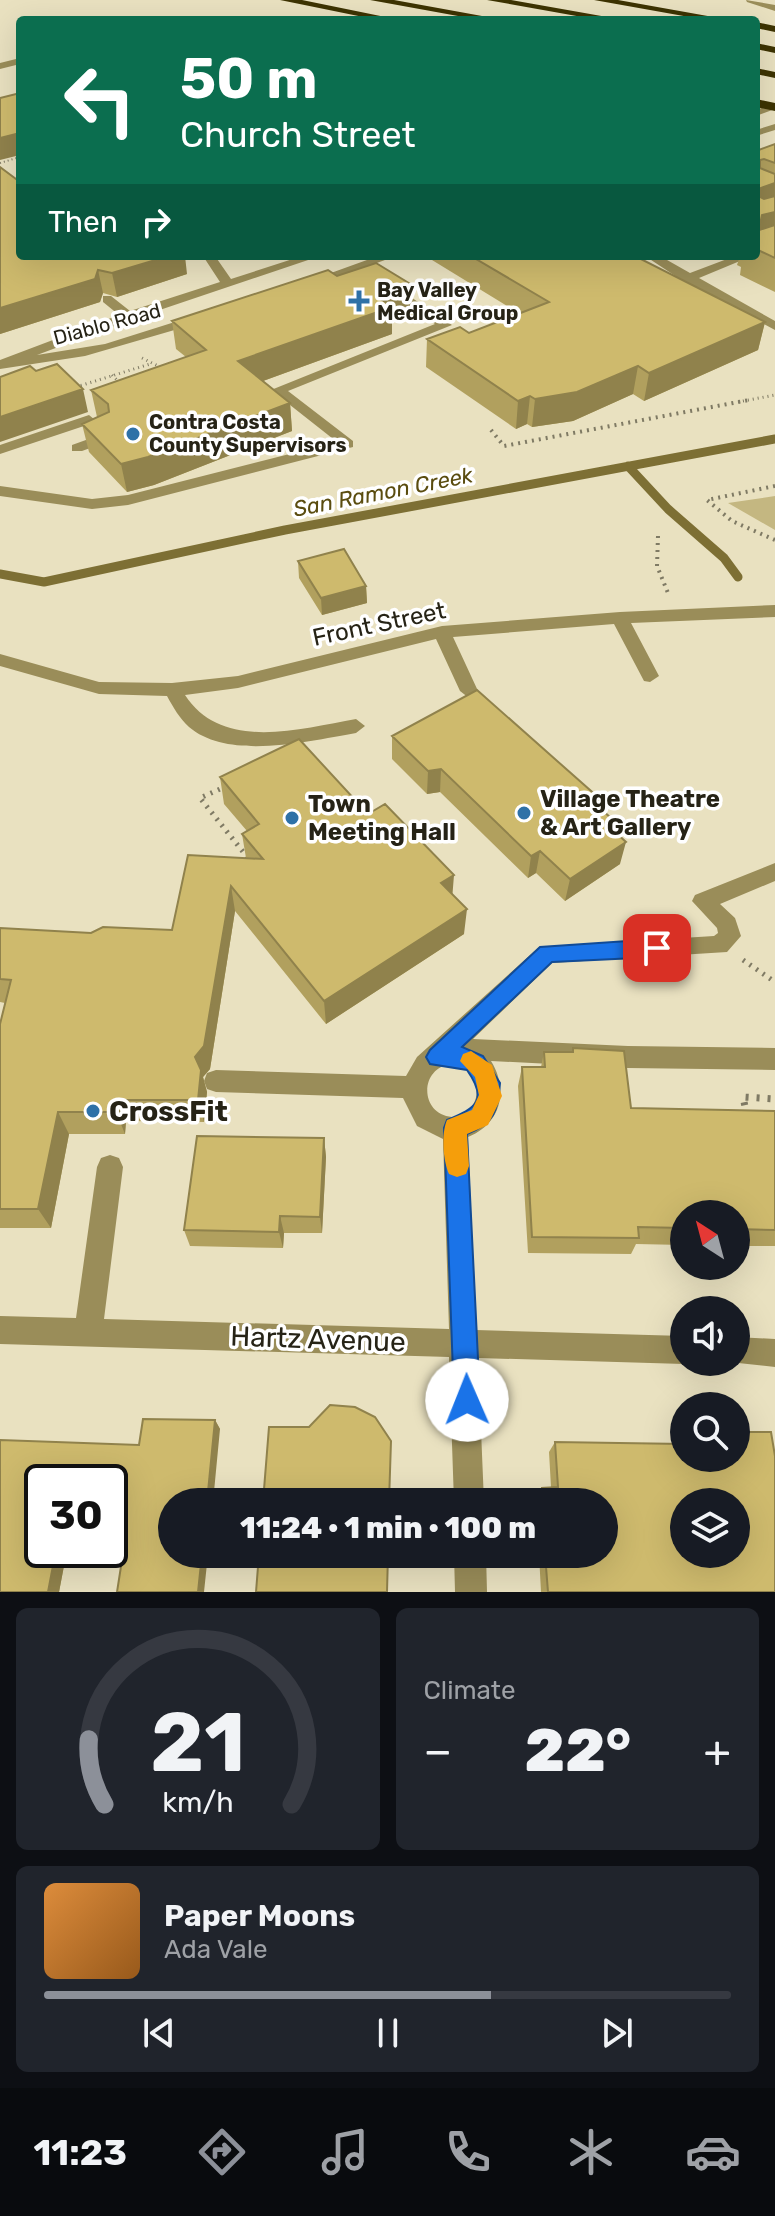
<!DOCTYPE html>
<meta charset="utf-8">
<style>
:root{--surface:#171b24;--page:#20242c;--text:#f1f3f6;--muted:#9ea1a6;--line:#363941;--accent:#8c9099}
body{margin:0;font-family:Rubik,sans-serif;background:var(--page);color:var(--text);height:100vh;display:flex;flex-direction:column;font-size:30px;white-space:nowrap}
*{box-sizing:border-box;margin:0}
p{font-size:26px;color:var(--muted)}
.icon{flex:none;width:44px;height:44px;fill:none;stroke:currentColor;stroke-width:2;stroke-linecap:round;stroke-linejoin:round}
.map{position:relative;height:1592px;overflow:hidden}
.side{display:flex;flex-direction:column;gap:16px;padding:16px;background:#0d0f14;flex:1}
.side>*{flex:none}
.guide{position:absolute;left:16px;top:16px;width:744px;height:244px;border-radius:8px;box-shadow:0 8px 32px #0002;background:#0b6e4f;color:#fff;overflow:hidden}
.needle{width:52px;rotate:324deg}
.controls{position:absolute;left:670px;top:1200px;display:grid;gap:16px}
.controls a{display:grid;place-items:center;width:80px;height:80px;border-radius:50%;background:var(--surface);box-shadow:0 8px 32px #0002;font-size:40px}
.speed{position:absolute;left:24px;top:1464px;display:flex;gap:16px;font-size:40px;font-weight:700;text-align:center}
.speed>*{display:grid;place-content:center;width:104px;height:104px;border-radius:50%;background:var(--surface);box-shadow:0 8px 32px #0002;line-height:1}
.speed .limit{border:4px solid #111;border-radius:12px;background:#fff;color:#111}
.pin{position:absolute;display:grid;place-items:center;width:68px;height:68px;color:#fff;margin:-34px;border-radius:16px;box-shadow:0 4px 12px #0006}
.me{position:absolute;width:88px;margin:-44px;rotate:359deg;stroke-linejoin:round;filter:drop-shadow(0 0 6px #0008)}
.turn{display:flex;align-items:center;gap:28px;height:168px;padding:0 32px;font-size:36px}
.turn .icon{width:104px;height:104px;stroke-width:2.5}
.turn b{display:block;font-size:56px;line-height:68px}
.then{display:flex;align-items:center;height:76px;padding:0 32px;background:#0003;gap:16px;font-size:30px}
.big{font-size:60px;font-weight:800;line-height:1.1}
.side .tile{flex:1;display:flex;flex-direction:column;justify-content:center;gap:12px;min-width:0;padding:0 28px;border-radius:12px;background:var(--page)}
.side .dial{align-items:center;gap:0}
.dial svg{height:208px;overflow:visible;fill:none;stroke:var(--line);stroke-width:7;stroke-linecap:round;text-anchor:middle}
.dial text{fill:var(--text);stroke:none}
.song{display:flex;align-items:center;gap:24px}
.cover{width:96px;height:96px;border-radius:12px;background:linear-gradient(135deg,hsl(30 70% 55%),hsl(30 70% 35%))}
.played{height:8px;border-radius:4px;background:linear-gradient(90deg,var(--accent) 65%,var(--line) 65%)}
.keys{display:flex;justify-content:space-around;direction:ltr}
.heat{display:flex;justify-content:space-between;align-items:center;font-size:44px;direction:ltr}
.side .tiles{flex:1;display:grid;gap:16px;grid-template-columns:1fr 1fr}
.tile:last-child{grid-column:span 2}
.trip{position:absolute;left:158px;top:1488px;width:460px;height:80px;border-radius:40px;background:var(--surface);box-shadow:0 8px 32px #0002;font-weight:800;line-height:80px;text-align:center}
.dock{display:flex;height:128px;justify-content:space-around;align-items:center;background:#090b0e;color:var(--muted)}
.dock .icon{width:56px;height:56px}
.dock .on{color:var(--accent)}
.dock b{font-size:36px;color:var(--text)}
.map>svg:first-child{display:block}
</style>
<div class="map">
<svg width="775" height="1592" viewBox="0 0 775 1592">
<rect width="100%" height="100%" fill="#e9e1c0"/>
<path fill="#c4b781" d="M 775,496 L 775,530 L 728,503 Z"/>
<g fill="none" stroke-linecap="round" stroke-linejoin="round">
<path stroke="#7d6f34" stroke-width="9" d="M 628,466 L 668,509 L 724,558 L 738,577
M 0,574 L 44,582 L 285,530 L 775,439"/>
<path stroke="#7f7a64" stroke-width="2" stroke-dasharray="1 3" stroke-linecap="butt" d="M 0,163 L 20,157"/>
<path stroke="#7f7a64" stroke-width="3" stroke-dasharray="1 4" stroke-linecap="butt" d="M 142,358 L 162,368
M 112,375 L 121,384
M 76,387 L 150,364
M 738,402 L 775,395"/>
<path stroke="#7f7a64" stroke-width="4" stroke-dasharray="2 5" stroke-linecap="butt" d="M 491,430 L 504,446 L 749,400
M 775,486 L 707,500 L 732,521 L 775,540
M 658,536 L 657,566 L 668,593"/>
<path stroke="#7f7a64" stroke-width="5" stroke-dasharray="2 6" stroke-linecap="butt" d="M 227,786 L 200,798 L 248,858
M 743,960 L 775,982"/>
<path stroke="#7f7a64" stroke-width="7" stroke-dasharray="3 8" stroke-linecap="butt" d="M 747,1116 L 743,1097 L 775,1099"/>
<path fill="#9a8d59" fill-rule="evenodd" d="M 746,0 L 775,5 L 775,11 L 747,2 Z
M 220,16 L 224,20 L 210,20 L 211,18 Z
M 20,58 L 20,64 L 0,69 L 0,63 Z
M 775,103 L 775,109 L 756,116 L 756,110 Z
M 775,124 L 775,130 L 756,136 L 756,130 Z
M 203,256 L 215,256 L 231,279 L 302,256 L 320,256 L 133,319 L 37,355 L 105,344 L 197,315 L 203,319 L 202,322 L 85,356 L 0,369 L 0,360 L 119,315 L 103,302 L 103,296 L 111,296 L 130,311 L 220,282 Z
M 378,256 L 396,256 L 316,285 L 306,282 Z
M 645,256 L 660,256 L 690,273 L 735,256 L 752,256 L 699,278 L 775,321 L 775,330 L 683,281 Z
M 385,285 L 393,285 L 452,325 L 288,391 L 353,441 L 353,447 L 128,505 L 92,509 L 0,496 L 0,486 L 92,499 L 128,495 L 337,442 L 271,390 L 435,324 L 385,291 Z
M 89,415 L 112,434 L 112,440 L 82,451 L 72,451 L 72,445 L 97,436 L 87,425 L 0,454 L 0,445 Z
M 775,605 L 775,617 L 631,623 L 659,676 L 650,682 L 644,681 L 614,624 L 453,637 L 478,691 L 469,698 L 460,691 L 436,639 L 238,688 L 185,695 C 222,752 299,729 356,719 L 365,726 L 356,733 C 309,741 229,761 189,727 C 180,719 173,707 167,696 L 99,694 L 0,666 L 0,654 L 99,682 L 172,683 L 238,676 L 442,626 L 620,612 Z
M 775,863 L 775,881 L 720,904 L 735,918 L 741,936 L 727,952 L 552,963 L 473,1039 L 628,1046 L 775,1048 L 775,1070 L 628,1068 L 491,1061 C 509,1090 501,1124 468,1137 L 476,1330 L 684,1336 L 684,1362 L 689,1362 L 684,1364 L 478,1358 L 484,1502 L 454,1502 L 449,1357 L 0,1344 L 0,1316 L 76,1318 L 97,1167 L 101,1158 L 110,1155 L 119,1158 L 123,1167 L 104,1319 L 449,1329 L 443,1139 L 417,1126 L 403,1098 L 216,1092 L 207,1089 L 204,1081 L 207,1073 L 216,1070 L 406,1076 L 417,1057 L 539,947 L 714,936 L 718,933 L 717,928 L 692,901 L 695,895 ZM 452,1064 C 485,1068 485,1114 452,1117 C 419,1114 419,1067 452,1064 Z
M 736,1337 L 775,1339 L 775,1367 L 729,1362 L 736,1362 Z
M 454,1554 L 486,1554 L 487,1592 L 455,1592 Z"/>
<path fill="#3d3302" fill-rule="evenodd" d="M 280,0 L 302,0 L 400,20 L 378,20 Z
M 370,0 L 394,0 L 504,20 L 480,20 Z
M 487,0 L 511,0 L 624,20 L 599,20 Z
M 594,0 L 618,0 L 730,20 L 706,20 Z
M 756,22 L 775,26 L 775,32 L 756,28 Z
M 756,43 L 775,47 L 775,53 L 756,49 Z
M 756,68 L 775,72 L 775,78 L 756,74 Z
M 756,99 L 775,103 L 775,111 L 756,107 Z"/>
</g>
<path fill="#b1a05e" d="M 775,144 L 775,292 L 740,275 L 741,267 L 737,265 L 740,256 L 756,256 L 756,151 Z
M 0,167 L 20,256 L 187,274 L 117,297 L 103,293 L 100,302 L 0,334 Z
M 432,256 L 635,256 L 765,322 L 758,350 L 644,401 L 633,394 L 573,421 L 532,427 L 527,424 L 516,429 L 426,367 L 427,339 L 469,333 L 520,314 L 432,260 Z
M 337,276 L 411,312 L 392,319 L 392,334 L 263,381 L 290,403 L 292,431 L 154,485 L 127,492 L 89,452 L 82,424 L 97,417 L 91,390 L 186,357 L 176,349 L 172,321 Z
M 298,561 L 366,586 L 367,603 L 322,615 L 299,578 Z
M 392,736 L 608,806 L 606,814 L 611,818 L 609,827 L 620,864 L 565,901 L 536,873 L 528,878 L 440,792 L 427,794 L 392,759 Z
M 220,777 L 368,814 L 453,895 L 464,934 L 326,1024 L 235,911 L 210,1069 L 203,1077 L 207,1092 L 204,1122 L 126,1121 L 125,1134 L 69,1134 L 51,1228 L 0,1228 L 0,1024 L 5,1003 L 0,1002 L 0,928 L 91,933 L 172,930 L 246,858 L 242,834 L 247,831 L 224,804 Z
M 573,1048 L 631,1108 L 775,1111 L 775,1246 L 736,1246 L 736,1214 L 684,1214 L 684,1245 L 636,1244 L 631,1254 L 528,1253 L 518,1086 L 522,1067 L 541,1067 L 544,1052 L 572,1052 Z
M 324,1138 L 326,1157 L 322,1233 L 284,1233 L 283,1248 L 190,1246 L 184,1230 Z
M 215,1420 L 220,1429 L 124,1548 L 110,1547 L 110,1482 L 42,1550 L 67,1550 L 59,1592 L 0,1592 L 139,1445 Z
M 684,1434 L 684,1458 L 775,1592 L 541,1592 L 539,1554 L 604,1554 L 604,1502 L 536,1502 L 536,1497 L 542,1488 L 551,1487 L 549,1452 L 555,1442 L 677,1444 L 677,1442 Z"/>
<path fill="#90824c" d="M 20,133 L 20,155 L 0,160 L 0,138 Z
M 775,183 L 775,207 L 756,216 L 761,188 Z
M 775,212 L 775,239 L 756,241 L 762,215 Z
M 169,256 L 185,256 L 187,274 L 117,297 L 112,273 Z
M 98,270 L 103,293 L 100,302 L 0,334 L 0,308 Z
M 412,285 L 411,312 L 392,319 L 392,334 L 241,389 L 238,361 L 378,297 Z
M 765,322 L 758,350 L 644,401 L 649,373 Z
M 638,366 L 633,394 L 573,421 L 532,427 L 535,399 Z
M 83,389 L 88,412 L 0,442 L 0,417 Z
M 530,396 L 527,424 L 516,429 L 518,401 Z
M 290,403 L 292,431 L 154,485 L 127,492 L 121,464 Z
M 366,586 L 367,603 L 322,615 L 321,598 Z
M 441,769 L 440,792 L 427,794 L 428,771 Z
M 626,842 L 620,864 L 565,901 L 570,879 Z
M 540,851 L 536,873 L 528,878 L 531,856 Z
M 454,875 L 452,900 L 441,883 Z
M 231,886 L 235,911 L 210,1069 L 203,1077 L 207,1092 L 204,1122 L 198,1100 L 195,1057 Z
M 467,909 L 464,934 L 326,1024 L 324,1001 Z
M 117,1100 L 126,1121 L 125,1134 L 116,1112 Z
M 58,1112 L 69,1134 L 51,1228 L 38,1209 Z
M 324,1138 L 326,1157 L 322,1233 L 320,1217 Z
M 280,1216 L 284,1233 L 283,1248 L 279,1232 Z
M 215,1420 L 220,1429 L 213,1502 L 207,1502 Z
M 56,1550 L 67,1550 L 59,1592 L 48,1592 Z
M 202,1554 L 208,1554 L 204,1592 L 198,1592 Z"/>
<path fill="#ceba6d" stroke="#90824c" stroke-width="2" fill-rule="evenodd" d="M 20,93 L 20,133 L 0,138 L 0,98 Z
M 775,144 L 775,163 L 764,159 L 760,160 L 760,168 L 775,174 L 775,183 L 761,188 L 760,197 L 764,199 L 775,196 L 775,212 L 762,215 L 760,224 L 756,224 L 756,151 Z
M 0,167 L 20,182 L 20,256 L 169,256 L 112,273 L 98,270 L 95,279 L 0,308 Z
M 775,225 L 775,258 L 756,249 L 756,231 Z
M 471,256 L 635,256 L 765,322 L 649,373 L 638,366 L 577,392 L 535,399 L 530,396 L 518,401 L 427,339 L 460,327 L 469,333 L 549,302 Z
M 376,263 L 412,285 L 378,297 L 392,307 L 238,361 L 290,403 L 148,457 L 121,464 L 82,424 L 109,412 L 108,404 L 91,390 L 206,350 L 172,321 L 328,270 L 337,276 Z
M 57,364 L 83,389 L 0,417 L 0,377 L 30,366 L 36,371 Z
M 344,549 L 366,586 L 321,598 L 298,561 Z
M 477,690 L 608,806 L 602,810 L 611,818 L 605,823 L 626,842 L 570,879 L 540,851 L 531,856 L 441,769 L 428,771 L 392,736 Z
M 299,739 L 368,814 L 385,804 L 454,875 L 441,883 L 467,909 L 324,1001 L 231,886 L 204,1046 L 195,1057 L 201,1070 L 198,1100 L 117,1100 L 116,1112 L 58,1112 L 38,1209 L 0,1209 L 0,1024 L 11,980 L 0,979 L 0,928 L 91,933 L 103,927 L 172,930 L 188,855 L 263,859 L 242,834 L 259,824 L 220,777 Z
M 573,1048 L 624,1051 L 631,1108 L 775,1111 L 775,1230 L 736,1229 L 736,1214 L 684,1214 L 684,1228 L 638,1227 L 639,1238 L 532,1237 L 522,1067 L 545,1067 L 544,1052 L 573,1052 Z
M 197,1136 L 324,1138 L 320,1217 L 280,1216 L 279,1232 L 184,1230 Z
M 330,1405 L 355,1407 L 375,1417 L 391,1441 L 389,1502 L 263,1502 L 269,1427 L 309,1427 Z
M 143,1419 L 215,1420 L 207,1502 L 172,1502 L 172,1554 L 202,1554 L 198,1592 L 117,1592 L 125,1541 L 110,1541 L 110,1482 L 42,1482 L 42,1550 L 56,1550 L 48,1592 L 0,1592 L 0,1440 L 139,1445 Z
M 736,1432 L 771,1432 L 775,1456 L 775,1592 L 548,1592 L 545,1554 L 604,1554 L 604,1502 L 542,1502 L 542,1488 L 558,1487 L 555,1442 L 684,1444 L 684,1458 L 736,1458 ZM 684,1502 L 736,1502 L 736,1554 L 684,1554 Z
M 259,1554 L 388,1554 L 387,1592 L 256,1592 Z"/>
<path fill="#1a73e8" stroke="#114b97" stroke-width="2" d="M 657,939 L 667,948 L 657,957 L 552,962 L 462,1047 L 483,1056 L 500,1083 C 498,1112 494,1123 467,1134 L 480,1400 L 476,1409 L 467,1413 L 458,1409 L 454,1400 L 444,1128 L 447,1120 C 477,1108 488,1100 467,1070 L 430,1064 L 426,1057 L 430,1050 L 540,947 Z"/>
<path fill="#f59e0b" d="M 471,1051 L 492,1065 L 502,1096 L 488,1125 L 467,1134 L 469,1166 L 466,1174 L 457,1177 L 449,1174 C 443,1160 441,1134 447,1120 L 472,1110 L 479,1095 L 475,1077 L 460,1061 L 463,1054 Z"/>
<g fill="#2e71a7" stroke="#fff" stroke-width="3">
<path d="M355 289h8v8h8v8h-8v8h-8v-8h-8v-8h8z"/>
<circle cx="133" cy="434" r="8"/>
<circle cx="524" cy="813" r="8"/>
<circle cx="292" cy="818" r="8"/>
<circle cx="93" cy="1111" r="8"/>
</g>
<g text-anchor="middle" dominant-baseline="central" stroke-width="7" stroke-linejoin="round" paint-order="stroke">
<g font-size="20" font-weight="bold" fill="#262316" stroke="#fff" text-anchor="start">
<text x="377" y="290">Bay Valley<tspan x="377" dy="23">Medical Group</tspan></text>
<text x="149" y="422">Contra Costa<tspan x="149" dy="23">County Supervisors</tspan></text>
</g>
<g font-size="20" fill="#262316" stroke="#fff">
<text transform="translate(107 324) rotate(-15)">Diablo Road</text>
</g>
<g font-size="22" font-style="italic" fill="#5a4c0f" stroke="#fff">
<text transform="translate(383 492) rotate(-11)">San Ramon Creek</text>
</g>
<g font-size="24" fill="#262316" stroke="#fff">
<text transform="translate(379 624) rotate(-12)">Front Street</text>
</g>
<g font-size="24" font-weight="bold" fill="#262316" stroke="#fff" text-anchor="start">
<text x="540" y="799">Village Theatre<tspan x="540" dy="28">&amp; Art Gallery</tspan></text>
<text x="308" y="804">Town<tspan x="308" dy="28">Meeting Hall</tspan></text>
</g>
<g font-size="28" font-weight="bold" fill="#262316" stroke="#fff" text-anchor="start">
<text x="109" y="1111">CrossFit</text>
</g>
<g font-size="28" fill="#262316" stroke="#fff">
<text transform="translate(318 1339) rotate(2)">Hartz Avenue</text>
</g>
</g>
</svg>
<div class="controls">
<a><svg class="needle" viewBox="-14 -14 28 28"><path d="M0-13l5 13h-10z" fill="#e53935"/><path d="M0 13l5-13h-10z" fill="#9ea1a6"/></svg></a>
<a><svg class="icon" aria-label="sound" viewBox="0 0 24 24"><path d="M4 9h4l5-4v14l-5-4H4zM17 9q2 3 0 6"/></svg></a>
<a><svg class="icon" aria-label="search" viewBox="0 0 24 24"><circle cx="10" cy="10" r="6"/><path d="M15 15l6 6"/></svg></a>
<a><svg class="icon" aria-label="layers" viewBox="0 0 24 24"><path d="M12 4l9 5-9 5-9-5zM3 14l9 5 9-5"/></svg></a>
</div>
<div class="speed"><div class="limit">30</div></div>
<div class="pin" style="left:657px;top:948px;background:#d93025"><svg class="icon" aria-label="arrive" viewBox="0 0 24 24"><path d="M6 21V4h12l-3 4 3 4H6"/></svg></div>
<svg class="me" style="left:467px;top:1400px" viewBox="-20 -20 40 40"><circle r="19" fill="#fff"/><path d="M0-13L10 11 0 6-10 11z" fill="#1a73e8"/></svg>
<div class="trip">11:24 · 1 min · 100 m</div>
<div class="guide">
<div class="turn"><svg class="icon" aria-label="left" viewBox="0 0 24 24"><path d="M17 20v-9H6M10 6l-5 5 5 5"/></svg><div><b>50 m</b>Church Street</div></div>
<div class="then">Then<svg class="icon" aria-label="right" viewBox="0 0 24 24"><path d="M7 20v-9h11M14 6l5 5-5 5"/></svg></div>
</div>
</div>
<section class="side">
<div class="tiles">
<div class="tile dial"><svg viewBox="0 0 100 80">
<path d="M14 69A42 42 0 1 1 86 69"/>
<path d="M14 69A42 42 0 0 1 8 44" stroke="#8c9099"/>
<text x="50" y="56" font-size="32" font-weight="700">21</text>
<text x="50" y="72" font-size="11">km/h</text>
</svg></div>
<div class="tile"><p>Climate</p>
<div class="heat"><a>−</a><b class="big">22°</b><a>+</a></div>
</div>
<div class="tile">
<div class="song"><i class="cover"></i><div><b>Paper Moons</b><p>Ada Vale</p></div></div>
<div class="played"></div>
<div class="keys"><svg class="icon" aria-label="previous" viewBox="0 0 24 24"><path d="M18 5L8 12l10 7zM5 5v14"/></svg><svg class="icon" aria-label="pause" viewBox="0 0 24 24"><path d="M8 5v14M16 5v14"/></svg><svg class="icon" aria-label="next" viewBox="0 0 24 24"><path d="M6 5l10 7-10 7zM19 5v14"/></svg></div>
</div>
</div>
</section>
<nav class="dock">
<b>11:23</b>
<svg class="icon on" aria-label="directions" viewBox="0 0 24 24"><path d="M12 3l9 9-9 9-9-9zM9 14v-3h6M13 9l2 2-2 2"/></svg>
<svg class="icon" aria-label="music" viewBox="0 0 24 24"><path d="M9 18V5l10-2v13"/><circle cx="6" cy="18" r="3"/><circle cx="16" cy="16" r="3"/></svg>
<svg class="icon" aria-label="phone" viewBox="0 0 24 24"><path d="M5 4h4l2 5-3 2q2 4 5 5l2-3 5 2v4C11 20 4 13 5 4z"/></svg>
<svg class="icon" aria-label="climate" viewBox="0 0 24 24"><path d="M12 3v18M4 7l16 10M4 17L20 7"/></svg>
<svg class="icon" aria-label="car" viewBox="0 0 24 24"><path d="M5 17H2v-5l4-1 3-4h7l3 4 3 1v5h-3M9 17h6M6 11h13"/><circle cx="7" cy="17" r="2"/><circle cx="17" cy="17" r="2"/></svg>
</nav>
